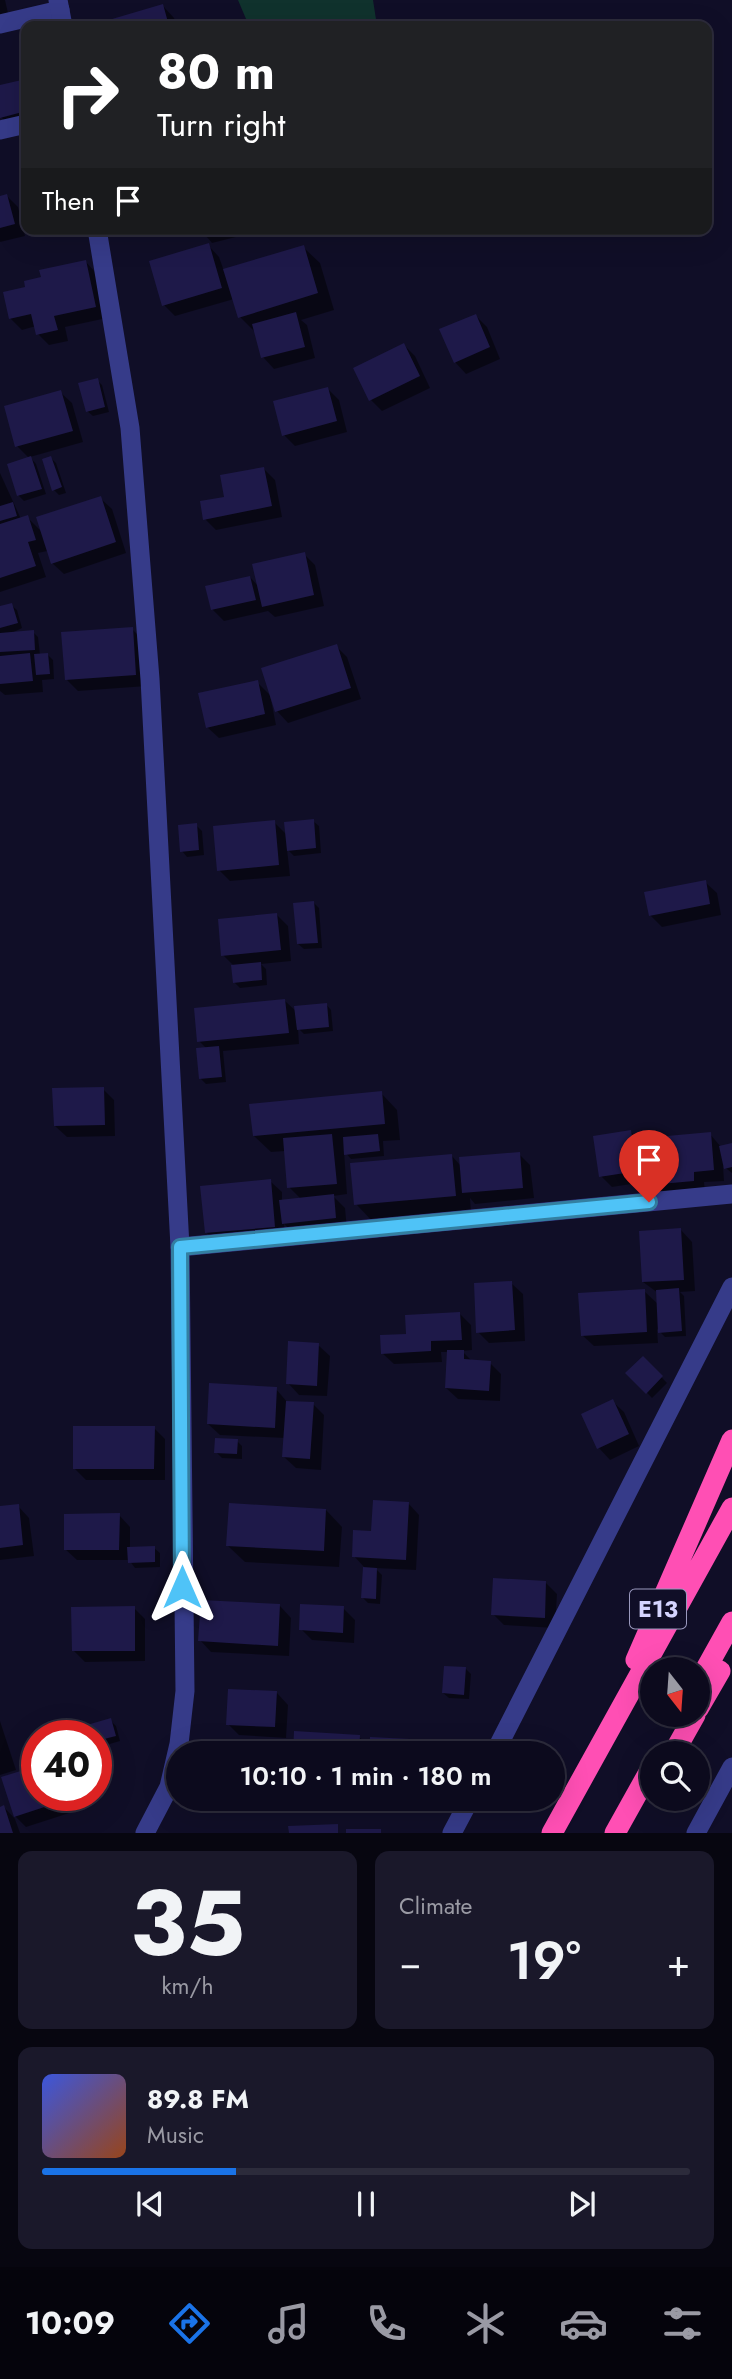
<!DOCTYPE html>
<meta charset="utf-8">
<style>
:root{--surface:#0c0a1d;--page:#1a182a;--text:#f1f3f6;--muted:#9a9aa4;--line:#2c2b3b;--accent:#1a73e8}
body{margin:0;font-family:Jost,sans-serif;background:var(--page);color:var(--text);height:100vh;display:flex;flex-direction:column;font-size:26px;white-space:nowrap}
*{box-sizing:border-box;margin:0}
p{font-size:23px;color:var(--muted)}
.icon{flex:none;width:38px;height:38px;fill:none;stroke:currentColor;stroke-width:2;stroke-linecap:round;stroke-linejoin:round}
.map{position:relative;height:1833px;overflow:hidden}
.drawer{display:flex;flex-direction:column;gap:18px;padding:18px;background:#070610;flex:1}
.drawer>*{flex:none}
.hud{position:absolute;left:21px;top:21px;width:691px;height:214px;border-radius:14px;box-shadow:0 7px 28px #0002,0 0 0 2px var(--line);background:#202124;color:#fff;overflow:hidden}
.needle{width:46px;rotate:163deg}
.tools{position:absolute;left:640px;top:1657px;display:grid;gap:14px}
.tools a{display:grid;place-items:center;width:70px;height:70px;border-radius:50%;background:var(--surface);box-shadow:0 7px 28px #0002,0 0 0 2px var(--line);font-size:35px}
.speed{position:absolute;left:21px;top:1720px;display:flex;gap:14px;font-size:35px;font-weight:700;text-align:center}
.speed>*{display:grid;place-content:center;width:91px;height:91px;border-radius:50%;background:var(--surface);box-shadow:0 7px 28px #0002,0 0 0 2px var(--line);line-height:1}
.speed .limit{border:10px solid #d22;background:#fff;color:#111}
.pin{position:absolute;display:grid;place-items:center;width:60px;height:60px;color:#fff;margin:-72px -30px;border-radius:50% 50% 50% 0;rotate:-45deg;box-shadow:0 0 7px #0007}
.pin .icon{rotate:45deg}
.me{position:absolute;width:77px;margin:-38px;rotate:0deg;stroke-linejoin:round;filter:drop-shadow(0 0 5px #0008)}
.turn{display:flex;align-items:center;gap:24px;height:147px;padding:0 21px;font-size:32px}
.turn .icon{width:91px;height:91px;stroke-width:2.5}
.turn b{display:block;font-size:49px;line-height:60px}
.then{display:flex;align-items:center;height:66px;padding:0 21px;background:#0003;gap:14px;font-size:26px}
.big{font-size:52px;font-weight:600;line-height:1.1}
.drawer .tile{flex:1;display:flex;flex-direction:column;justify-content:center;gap:10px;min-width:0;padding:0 24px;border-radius:14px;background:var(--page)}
.drawer .dial{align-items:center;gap:0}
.dial b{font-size:91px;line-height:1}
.song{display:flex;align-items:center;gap:21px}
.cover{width:84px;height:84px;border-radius:10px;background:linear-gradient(135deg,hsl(230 70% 55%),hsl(20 70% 35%))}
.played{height:7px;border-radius:4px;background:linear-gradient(90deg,var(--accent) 30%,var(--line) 30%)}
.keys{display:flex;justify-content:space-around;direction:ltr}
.heat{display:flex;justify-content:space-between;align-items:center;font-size:38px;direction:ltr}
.drawer .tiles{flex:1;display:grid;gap:18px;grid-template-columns:1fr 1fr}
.tile:last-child{grid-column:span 2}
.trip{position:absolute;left:166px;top:1741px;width:399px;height:70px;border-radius:35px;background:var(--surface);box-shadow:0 7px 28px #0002,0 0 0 2px var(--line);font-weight:600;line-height:70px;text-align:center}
.tabs{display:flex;height:112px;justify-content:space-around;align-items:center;background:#05040c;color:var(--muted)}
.tabs .icon{width:49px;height:49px}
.tabs .on{color:var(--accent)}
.tabs b{font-size:32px;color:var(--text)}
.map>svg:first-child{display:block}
</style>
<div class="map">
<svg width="732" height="1833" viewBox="0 0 732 1833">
<rect width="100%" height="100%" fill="#100e27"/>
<path fill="#10322d" d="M 238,0 L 373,0 L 377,26 L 249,26 Z"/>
<path fill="#0007" d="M 0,0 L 5,0 L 11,26 L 0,29 Z
M 163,6 L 174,18 L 177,26 L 105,26 L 104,23 Z
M 26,81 L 26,125 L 12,128 L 0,116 L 0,87 Z
M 7,196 L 18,207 L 25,236 L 0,242 L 0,197 Z
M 36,229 L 56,229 L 40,233 Z
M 200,229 L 263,229 L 264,230 L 212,243 Z
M 208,245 L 219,257 L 224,271 L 303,247 L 320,263 L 334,310 L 301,320 L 307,325 L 315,358 L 274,369 L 263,357 L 257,334 L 240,317 L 234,299 L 175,316 L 164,305 Z
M 85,261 L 96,273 L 107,318 L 65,327 L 68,341 L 49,345 L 38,334 L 36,326 L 22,330 L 10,318 L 27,288 Z
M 476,316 L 487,327 L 500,359 L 466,374 L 455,362 Z
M 404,345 L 415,356 L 430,388 L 382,411 L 371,400 Z
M 97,380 L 102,385 L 109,412 L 93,416 L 87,411 Z
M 327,388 L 339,400 L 347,432 L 295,446 L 284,435 Z
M 60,392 L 72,403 L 83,442 L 30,457 L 36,464 L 46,494 L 24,501 L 18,495 L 30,459 L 17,446 Z
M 51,458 L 56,463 L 66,493 L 59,495 L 54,490 Z
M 264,469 L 275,480 L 282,517 L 216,530 L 205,519 Z
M 0,473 L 21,519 L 27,517 L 42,532 L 100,498 L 112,509 L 126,553 L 64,574 L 52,563 L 47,551 L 38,553 L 46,577 L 0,592 Z
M 304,554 L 315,565 L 324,606 L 275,617 L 268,611 L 224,621 L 212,609 L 250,577 L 259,587 Z
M 11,605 L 17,610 L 22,628 L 10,634 L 33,632 L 38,637 L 40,655 L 47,654 L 53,660 L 54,679 L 42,680 L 43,692 L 5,695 L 0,691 L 0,608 Z
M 132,629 L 143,640 L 147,686 L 78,691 L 67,680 Z
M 336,646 L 347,657 L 361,699 L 288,723 L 277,711 Z
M 257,682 L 270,695 L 276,725 L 219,738 L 207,727 Z
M 313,821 L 319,826 L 321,853 L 294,856 L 287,849 L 290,876 L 230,881 L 219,870 L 274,822 L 287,835 Z
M 196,825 L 202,831 L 204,855 L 187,857 L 182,851 Z
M 705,882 L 717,893 L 721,915 L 662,927 L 650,915 Z
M 314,903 L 319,908 L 322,948 L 304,949 L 298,944 Z
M 277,915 L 288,926 L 291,961 L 261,964 L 266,969 L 267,985 L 240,988 L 234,982 L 233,965 L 223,955 Z
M 285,1001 L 297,1012 L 326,1004 L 331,1010 L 333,1031 L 304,1034 L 298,1028 L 299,1044 L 223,1051 L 226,1082 L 206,1084 L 201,1079 L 207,1049 L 199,1041 Z
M 103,1089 L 114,1100 L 115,1136 L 67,1137 L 55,1126 Z
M 381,1093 L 397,1110 L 400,1140 L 383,1141 L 384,1156 L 351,1159 L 344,1151 L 347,1194 L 333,1196 L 345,1208 L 347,1229 L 295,1234 L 284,1224 L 286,1237 L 218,1244 L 206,1232 L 270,1181 L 282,1192 L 282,1201 L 301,1199 L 289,1187 L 285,1151 L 271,1152 L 254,1136 Z
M 631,1132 L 642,1143 L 647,1173 L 710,1134 L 721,1147 L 732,1144 L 732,1173 L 723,1166 L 724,1181 L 704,1182 L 705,1192 L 662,1196 L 650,1181 L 612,1187 L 601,1176 Z
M 519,1154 L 530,1165 L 534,1198 L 475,1204 L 470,1198 L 471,1212 L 372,1221 L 356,1204 L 451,1155 L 461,1166 Z
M 681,1230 L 692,1242 L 695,1291 L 680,1292 L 684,1296 L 686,1336 L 665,1337 L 657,1329 L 658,1343 L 594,1346 L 582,1335 L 644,1291 L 659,1305 L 658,1293 L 643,1282 Z
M 511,1283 L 523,1294 L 525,1341 L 489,1343 L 478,1332 Z
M 460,1314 L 471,1325 L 472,1350 L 462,1351 L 473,1362 L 490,1363 L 501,1374 L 500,1401 L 458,1399 L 446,1388 L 449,1352 L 441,1352 L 442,1362 L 394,1364 L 382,1353 L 408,1335 Z
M 318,1345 L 330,1356 L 327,1396 L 299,1395 L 288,1383 Z
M 643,1358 L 667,1383 L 652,1398 L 628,1373 Z
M 276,1389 L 288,1403 L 313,1404 L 324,1415 L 321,1470 L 296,1468 L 284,1457 L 285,1438 L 220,1435 L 208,1424 Z
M 612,1401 L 624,1412 L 639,1446 L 610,1460 L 599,1448 L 583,1415 Z
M 154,1428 L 165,1439 L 165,1480 L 86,1480 L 74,1468 Z
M 237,1441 L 242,1446 L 242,1459 L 222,1458 L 216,1452 Z
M 408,1503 L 419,1515 L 416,1570 L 375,1568 L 382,1575 L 380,1604 L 368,1603 L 363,1598 L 364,1567 L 354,1556 L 373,1532 Z
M 18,1506 L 29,1518 L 34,1556 L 0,1560 L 0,1508 Z
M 326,1510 L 342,1527 L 339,1567 L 245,1562 L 228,1546 Z
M 119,1515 L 130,1527 L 130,1548 L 154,1548 L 160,1553 L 160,1567 L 135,1568 L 129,1560 L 77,1560 L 65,1549 Z
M 546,1583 L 557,1594 L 555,1628 L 504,1625 L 493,1614 Z
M 280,1606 L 291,1618 L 289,1656 L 211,1652 L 200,1640 Z
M 134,1608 L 145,1619 L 145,1661 L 85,1662 L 74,1651 Z
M 343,1608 L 355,1620 L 354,1643 L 312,1640 L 301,1629 Z
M 466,1669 L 471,1674 L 469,1699 L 449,1698 L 443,1693 Z
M 277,1693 L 288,1705 L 286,1738 L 239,1735 L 228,1724 Z
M 110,1720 L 116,1726 L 120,1741 L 96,1748 L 96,1736 L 84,1736 Z
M 0,1721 L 16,1770 L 0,1775 Z
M 359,1737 L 371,1748 L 409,1741 L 420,1754 L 295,1754 Z
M 37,1796 L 84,1796 L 88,1807 L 26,1827 L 15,1816 Z
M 374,1799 L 418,1799 L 418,1807 L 380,1805 Z
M 4,1807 L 15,1819 L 20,1833 L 0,1833 L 0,1809 Z"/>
<path fill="#1e1949" d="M 163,4 L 169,26 L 103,26 L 102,22 Z
M 26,79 L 26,111 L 0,118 L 0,85 Z
M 26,190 L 26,214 L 25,215 L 20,192 Z
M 7,194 L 15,224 L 0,228 L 0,196 Z
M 209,243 L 222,288 L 162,306 L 149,261 Z
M 304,245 L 318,293 L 238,318 L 223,269 Z
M 86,260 L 96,307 L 54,316 L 58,330 L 36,335 L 31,314 L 9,319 L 3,292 L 25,287 L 24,281 L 41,277 L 39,270 Z
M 296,312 L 305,347 L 261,358 L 252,324 Z
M 476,314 L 490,347 L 454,363 L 439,329 Z
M 404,343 L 420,376 L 369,401 L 353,368 Z
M 98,378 L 105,407 L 86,412 L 78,383 Z
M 328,387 L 337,421 L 282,436 L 273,401 Z
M 61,390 L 73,431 L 15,447 L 4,406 Z
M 31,456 L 42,489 L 17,496 L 7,464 Z
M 51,456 L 62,487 L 52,491 L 42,459 Z
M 264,467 L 272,506 L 203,520 L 200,501 L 224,497 L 220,475 Z
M 101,496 L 116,542 L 51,564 L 36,517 Z
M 13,502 L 17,516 L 0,521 L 0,506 Z
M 28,515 L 36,540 L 28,542 L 36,566 L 0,578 L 0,524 Z
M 305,552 L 314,595 L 262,607 L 252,564 Z
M 250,576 L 256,600 L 211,610 L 205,586 Z
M 12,603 L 18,623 L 0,628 L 0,606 Z
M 133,627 L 136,675 L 65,680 L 61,632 Z
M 34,630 L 35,650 L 0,652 L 0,633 Z
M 337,644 L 351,688 L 275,712 L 261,668 Z
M 30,653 L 33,681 L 0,684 L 0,656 Z
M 48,653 L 50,674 L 36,675 L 34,654 Z
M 258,680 L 265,714 L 206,728 L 198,693 Z
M 314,819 L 316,848 L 287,851 L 284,822 Z
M 275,820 L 279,865 L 217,871 L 213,826 Z
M 197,823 L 199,850 L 180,852 L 178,825 Z
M 706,880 L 710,904 L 649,916 L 644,892 Z
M 314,901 L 318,943 L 297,944 L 293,903 Z
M 277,913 L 281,950 L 221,956 L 218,919 Z
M 261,962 L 262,980 L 233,983 L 231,965 Z
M 285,999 L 289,1033 L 197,1042 L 194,1008 Z
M 327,1003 L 329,1027 L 297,1030 L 294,1006 Z
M 219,1046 L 222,1077 L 199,1079 L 196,1048 Z
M 104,1087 L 105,1125 L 54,1126 L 52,1088 Z
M 382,1091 L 385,1124 L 253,1136 L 249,1104 Z
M 631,1130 L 638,1171 L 599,1177 L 593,1136 Z
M 711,1132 L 714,1170 L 694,1172 L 694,1181 L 649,1185 L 645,1138 Z
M 332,1134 L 337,1184 L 287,1188 L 283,1138 Z
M 378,1134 L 380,1151 L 344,1155 L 343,1137 Z
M 732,1143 L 732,1167 L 724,1169 L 719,1146 Z
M 520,1152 L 523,1188 L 462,1193 L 459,1157 Z
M 452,1154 L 456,1196 L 354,1205 L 350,1163 Z
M 271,1179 L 275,1227 L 205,1233 L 200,1186 Z
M 334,1194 L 336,1218 L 282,1224 L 279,1200 Z
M 681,1228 L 684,1280 L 642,1282 L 639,1231 Z
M 512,1281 L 515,1330 L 476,1333 L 474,1283 Z
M 679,1288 L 682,1331 L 658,1333 L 656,1290 Z
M 645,1289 L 647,1332 L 581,1336 L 578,1293 Z
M 460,1312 L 462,1340 L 431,1341 L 431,1351 L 381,1354 L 380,1335 L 406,1334 L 405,1315 Z
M 288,1341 L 319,1343 L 317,1386 L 286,1384 Z
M 447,1350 L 464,1350 L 464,1359 L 491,1361 L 489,1391 L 445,1388 Z
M 643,1356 L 663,1376 L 646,1394 L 625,1373 Z
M 209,1383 L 277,1387 L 275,1428 L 207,1424 Z
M 613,1399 L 629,1434 L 597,1449 L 581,1414 Z
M 286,1401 L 314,1402 L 310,1459 L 282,1457 Z
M 73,1426 L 155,1426 L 154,1469 L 73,1469 Z
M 215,1438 L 238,1439 L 237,1454 L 214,1453 Z
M 373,1500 L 409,1502 L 406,1560 L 352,1557 L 353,1530 L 371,1531 Z
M 229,1503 L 326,1509 L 324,1551 L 226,1546 Z
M 19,1504 L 23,1545 L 0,1548 L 0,1506 Z
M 120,1513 L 119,1550 L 64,1550 L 64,1514 Z
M 155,1546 L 155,1562 L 128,1563 L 127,1547 Z
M 363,1567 L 377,1568 L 376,1599 L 361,1598 Z
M 493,1578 L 546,1581 L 545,1618 L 491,1615 Z
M 201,1600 L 280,1604 L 278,1646 L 198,1641 Z
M 300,1604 L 344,1606 L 343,1633 L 299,1630 Z
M 135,1606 L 135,1651 L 72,1651 L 71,1607 Z
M 444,1666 L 466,1667 L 464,1695 L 442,1693 Z
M 228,1689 L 277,1691 L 275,1727 L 226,1725 Z
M 111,1718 L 116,1736 L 96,1741 L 96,1736 L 82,1736 L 80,1727 Z
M 294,1731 L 360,1735 L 359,1754 L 293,1754 Z
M 370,1737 L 410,1739 L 409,1754 L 369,1754 Z
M 37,1766 L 37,1796 L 78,1796 L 14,1817 L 1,1777 Z
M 4,1805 L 13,1833 L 0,1833 L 0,1807 Z
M 338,1824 L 338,1833 L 289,1833 L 288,1826 Z
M 346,1829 L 381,1829 L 381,1833 L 346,1833 Z"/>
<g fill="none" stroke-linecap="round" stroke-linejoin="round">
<path stroke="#363b89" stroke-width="19" d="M 0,24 L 60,10
M 0,130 L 26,124
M 180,1247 L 732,1194
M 494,1754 L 732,1287
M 452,1833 L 470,1799
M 696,1833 L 732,1767"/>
<path stroke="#363b89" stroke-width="19" d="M 58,0 L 63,26
M 97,229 L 130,428 L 150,679 L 180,1247 L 185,1691 L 179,1744 L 169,1787 L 145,1833"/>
<path stroke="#ff4fb4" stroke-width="21" d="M 636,1660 L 732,1440
M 698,1683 L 732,1622
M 698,1709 L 720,1671
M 673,1754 L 695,1715
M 552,1833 L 732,1508
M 615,1833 L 653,1765"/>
</g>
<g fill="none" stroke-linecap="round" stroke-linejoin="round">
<defs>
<path id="route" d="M 182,1587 L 180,1247 L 649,1202"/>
</defs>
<use href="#route" stroke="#337fa1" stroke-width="18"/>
<use href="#route" stroke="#4fc3f7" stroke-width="12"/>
</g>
<g text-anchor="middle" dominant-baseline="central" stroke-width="7" stroke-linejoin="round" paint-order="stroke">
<rect fill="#100e27" stroke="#9a99be" stroke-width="2" x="630" y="1589.5" width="56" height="39" rx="5"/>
<g font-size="23" font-weight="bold" fill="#d5d4ff">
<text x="658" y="1609">E13</text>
</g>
</g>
</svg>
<div class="tools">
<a><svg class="needle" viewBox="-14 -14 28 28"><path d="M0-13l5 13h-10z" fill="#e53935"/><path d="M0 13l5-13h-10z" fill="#9a9aa4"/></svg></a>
<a><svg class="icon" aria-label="search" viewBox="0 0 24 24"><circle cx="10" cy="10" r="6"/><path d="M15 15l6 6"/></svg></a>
</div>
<div class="speed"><div class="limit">40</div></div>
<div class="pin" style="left:649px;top:1202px;background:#d93025"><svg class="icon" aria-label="arrive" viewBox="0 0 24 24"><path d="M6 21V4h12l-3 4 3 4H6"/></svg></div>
<svg class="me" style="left:182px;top:1587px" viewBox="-20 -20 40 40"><path d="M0-17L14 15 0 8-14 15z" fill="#4fc3f7" stroke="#fff" stroke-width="4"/></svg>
<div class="trip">10:10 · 1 min · 180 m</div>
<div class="hud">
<div class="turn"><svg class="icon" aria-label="right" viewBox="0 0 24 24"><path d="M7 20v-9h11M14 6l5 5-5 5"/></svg><div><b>80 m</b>Turn right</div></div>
<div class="then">Then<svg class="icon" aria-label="arrive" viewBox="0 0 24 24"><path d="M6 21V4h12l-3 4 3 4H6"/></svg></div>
</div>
</div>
<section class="drawer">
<div class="tiles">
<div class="tile dial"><b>35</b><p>km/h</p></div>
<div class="tile"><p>Climate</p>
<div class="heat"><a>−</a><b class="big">19°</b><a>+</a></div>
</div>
<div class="tile">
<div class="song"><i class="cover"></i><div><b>89.8 FM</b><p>Music</p></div></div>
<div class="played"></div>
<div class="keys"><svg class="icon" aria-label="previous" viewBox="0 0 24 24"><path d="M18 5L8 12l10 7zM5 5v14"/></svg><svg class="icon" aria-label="pause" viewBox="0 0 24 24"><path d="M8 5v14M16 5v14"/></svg><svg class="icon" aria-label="next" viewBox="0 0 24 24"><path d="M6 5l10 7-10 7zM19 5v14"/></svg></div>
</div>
</div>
</section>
<nav class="tabs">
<b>10:09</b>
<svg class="icon on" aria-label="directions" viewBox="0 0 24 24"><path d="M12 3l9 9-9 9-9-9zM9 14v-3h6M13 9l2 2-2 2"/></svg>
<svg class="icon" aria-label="music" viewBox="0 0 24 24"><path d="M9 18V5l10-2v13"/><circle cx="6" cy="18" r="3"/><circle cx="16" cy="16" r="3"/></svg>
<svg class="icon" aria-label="phone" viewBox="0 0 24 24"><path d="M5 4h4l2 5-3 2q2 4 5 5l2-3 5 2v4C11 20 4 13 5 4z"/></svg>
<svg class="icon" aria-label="climate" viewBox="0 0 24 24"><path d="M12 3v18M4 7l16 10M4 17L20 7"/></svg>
<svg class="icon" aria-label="car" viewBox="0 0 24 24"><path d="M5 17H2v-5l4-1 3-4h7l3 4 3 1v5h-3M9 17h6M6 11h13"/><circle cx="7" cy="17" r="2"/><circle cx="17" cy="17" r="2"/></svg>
<svg class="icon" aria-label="filters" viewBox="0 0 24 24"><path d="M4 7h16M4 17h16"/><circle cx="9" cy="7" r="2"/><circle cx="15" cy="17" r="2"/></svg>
</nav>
